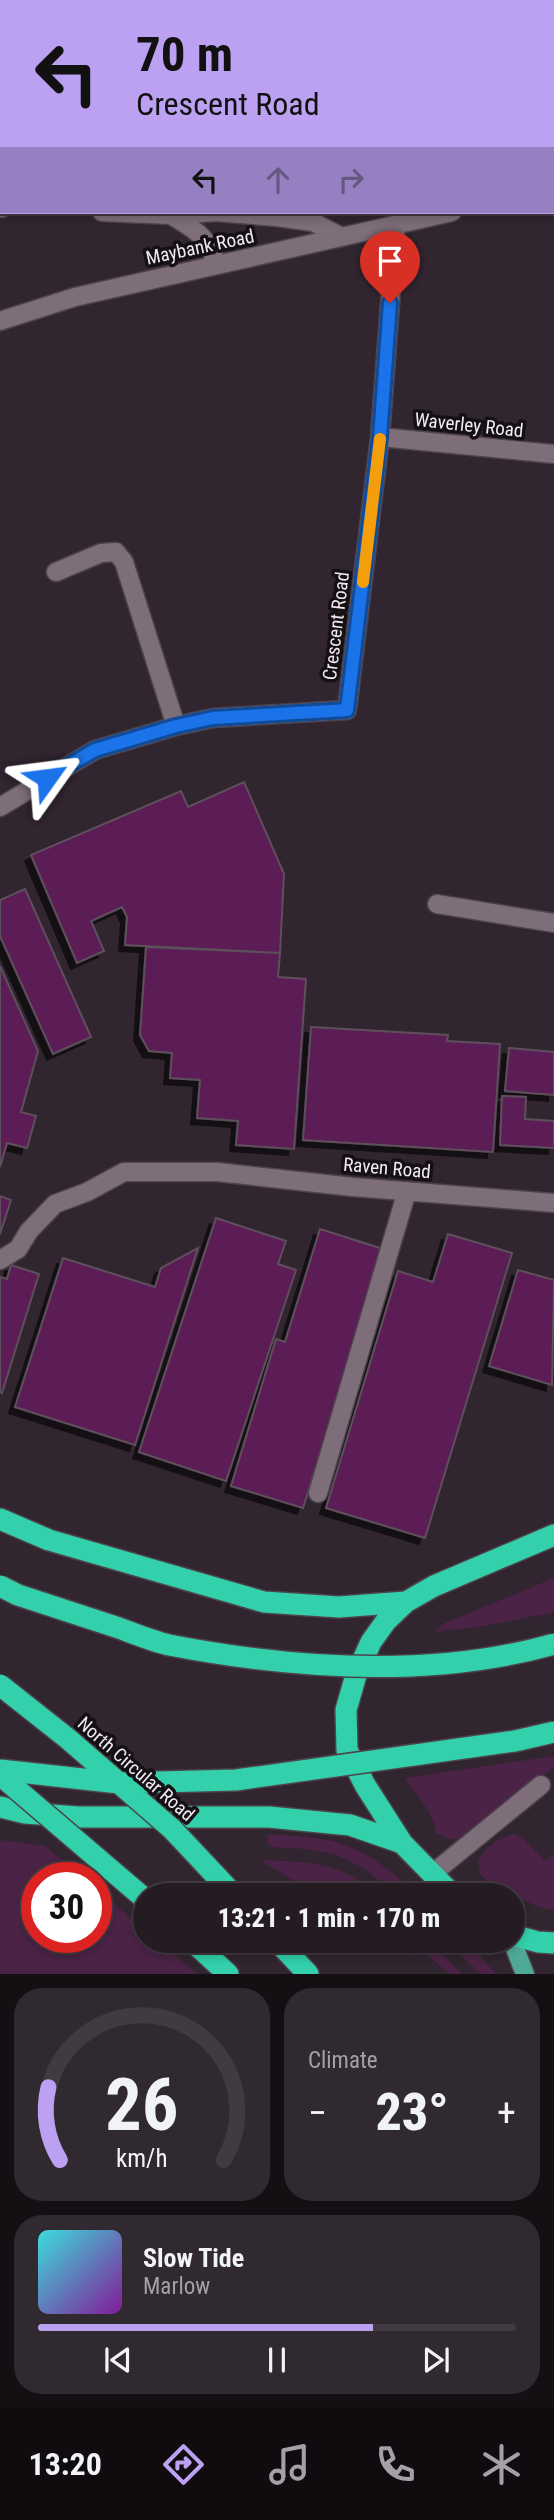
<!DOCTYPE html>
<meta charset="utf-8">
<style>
:root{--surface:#251c23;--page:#312930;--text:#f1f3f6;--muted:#a3a1a6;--line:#423a41;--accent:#bca0f2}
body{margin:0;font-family:"Roboto Condensed",sans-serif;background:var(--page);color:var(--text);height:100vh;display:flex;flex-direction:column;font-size:26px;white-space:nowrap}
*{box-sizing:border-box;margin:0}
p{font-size:23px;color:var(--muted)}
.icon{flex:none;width:38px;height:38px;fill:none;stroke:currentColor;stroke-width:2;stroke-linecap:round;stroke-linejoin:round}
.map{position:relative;height:1974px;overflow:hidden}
.sheet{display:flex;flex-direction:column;gap:14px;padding:14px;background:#140f13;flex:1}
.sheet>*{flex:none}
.banner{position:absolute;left:0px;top:0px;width:555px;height:214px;box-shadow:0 4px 10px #0003,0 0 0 2px var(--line);background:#bca0f2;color:#111;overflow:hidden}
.speed{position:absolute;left:21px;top:1862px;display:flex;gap:14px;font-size:35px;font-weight:700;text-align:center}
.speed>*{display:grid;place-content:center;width:91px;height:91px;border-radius:50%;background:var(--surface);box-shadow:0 4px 10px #0003,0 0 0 2px var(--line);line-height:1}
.speed .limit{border:10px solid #d22;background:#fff;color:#111}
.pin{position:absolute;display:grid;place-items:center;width:60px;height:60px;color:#fff;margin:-72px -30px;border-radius:50% 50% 50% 0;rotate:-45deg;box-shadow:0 0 7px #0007}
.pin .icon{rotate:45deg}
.me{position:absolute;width:77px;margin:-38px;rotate:59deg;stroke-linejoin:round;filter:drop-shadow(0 0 5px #0008)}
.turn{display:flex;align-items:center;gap:24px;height:147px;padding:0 21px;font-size:32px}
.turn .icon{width:91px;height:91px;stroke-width:2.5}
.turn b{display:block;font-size:49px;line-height:60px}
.lanes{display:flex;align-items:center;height:66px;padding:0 21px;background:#0003;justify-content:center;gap:35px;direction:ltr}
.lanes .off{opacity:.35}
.big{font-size:52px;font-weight:800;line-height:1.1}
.sheet .widget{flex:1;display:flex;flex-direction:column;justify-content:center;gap:10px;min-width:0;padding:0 24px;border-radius:28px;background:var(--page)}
.sheet .dial{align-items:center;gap:0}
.dial svg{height:182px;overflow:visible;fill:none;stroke:var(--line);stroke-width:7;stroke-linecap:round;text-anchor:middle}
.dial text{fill:var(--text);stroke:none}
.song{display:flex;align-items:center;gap:21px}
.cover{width:84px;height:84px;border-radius:10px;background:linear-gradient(135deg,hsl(180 70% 55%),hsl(290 70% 35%))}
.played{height:7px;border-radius:4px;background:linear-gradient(90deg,var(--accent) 70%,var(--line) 70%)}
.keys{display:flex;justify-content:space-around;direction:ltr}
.heat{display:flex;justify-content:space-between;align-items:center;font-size:38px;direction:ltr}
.sheet .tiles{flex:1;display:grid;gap:14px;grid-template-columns:1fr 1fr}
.widget:last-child{grid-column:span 2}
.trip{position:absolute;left:133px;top:1883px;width:392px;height:70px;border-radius:35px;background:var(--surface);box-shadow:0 4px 10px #0003,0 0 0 2px var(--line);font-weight:800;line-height:70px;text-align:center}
.tab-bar{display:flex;height:112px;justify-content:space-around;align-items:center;background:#0f0b0e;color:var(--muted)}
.tab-bar .icon{width:49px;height:49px}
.tab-bar .active{color:var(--accent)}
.tab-bar b{font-size:32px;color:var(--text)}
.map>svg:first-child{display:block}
</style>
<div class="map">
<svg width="554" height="1974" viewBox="0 0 554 1974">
<defs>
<filter id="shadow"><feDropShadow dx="-6" dy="6" stdDeviation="0" flood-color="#0009"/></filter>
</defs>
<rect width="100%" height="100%" fill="#31252f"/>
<path fill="#4b2346" d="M 554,1578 L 554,1612 L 484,1626 L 433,1632 L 445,1623 Z
M 554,1756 L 554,1767 L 462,1838 L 448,1839 L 436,1833 C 434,1812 416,1796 405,1778 Z
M 515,1834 L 525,1840 L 545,1861 L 554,1854 L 554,1910 C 532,1907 513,1896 497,1881 L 489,1884 L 480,1874 L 478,1860 C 488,1846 497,1837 515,1834 Z
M 267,1835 C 339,1835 366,1847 418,1895 L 397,1895 L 362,1867 L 334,1854 L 305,1849 L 272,1847 L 268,1844 Z
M 0,1840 L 45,1846 L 83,1878 L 37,1878 L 37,1937 L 96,1937 L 96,1889 L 145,1930 L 145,1941 L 158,1941 L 197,1974 L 0,1974 Z
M 260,1860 C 310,1862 338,1861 379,1895 L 317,1895 Z
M 390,1941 L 428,1941 L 462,1974 L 450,1974 L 422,1951 L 416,1957 Z
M 445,1941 L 467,1941 L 496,1974 L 481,1974 Z"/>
<path fill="#5b1c55" stroke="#5d505b" stroke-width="2" filter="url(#shadow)" d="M 180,0 L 225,0 L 180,2 Z
M 553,60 L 554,60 L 553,138 Z
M 244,782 L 284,874 L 280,953 L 125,945 L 127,917 L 122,907 L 91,921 L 104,951 L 77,963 L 31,855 L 181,791 L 188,807 Z
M 25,889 L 91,1037 L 53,1054 L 0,936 L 0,900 Z
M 146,947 L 280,953 L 278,977 L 306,979 L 294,1149 L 236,1145 L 238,1121 L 197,1118 L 200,1080 L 170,1078 L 172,1053 L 149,1051 L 140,1035 Z
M 0,966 L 38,1051 L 21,1112 L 36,1116 L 27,1148 L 7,1143 L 0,1167 Z
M 311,1027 L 448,1035 L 447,1041 L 500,1044 L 493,1152 L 303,1140 Z
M 509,1048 L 554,1052 L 554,1095 L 505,1091 Z
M 502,1096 L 526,1097 L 525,1119 L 554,1121 L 554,1148 L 500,1145 Z
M 0,1196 L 11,1200 L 0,1234 Z
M 216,1218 L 286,1241 L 278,1264 L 296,1270 L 226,1481 L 139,1452 Z
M 320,1229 L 383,1249 L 303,1508 L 231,1486 L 276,1339 L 285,1342 Z
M 448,1234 L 512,1253 L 425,1538 L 326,1508 L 398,1271 L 433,1282 Z
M 198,1248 L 135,1445 L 15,1407 L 63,1258 L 155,1287 L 161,1268 Z
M 11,1265 L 39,1274 L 2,1393 L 0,1392 L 0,1277 L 7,1279 Z
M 518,1270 L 554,1280 L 552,1385 L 489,1366 Z"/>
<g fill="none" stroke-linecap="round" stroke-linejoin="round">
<defs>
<path id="minor" d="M 0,29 L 2,0
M 553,190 L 554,190
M 0,207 L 2,208
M 102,212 L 171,215 L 216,212 L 277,217 L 313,222 L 342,237
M 171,215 C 198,232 205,234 217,264
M 0,321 L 75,297 L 452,212
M 380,437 L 554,454
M 56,572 L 101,553 L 116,552 L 124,562 L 176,726
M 0,807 L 95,750 L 176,726 L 213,718 L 347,710 L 380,437 L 396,224
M 437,904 L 554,923
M 0,1260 L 18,1249 L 29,1231 L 55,1204 L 87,1192 L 124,1172 L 217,1172 L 353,1187 L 554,1203
M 318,1493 L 407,1191
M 432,1874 L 541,1785"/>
<path id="major" d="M 512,1941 L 525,1974"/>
<path id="highway" d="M 0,1519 L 49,1540 L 264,1602 L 339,1607 L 406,1602
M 0,1807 L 25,1813 L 78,1817 L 269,1817 L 350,1825 L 402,1843
M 453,1895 L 402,1843 L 365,1785 L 347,1750 L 346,1710 L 356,1675 L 371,1642 L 386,1621 L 406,1602 L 434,1586 L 554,1535
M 513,1935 L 538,1942 L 554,1943
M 192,1941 L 228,1974
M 277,1941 L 308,1974"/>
</defs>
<use href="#minor" stroke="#4d434b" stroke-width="21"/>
<use href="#major" stroke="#4d434b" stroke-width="21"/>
<use href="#highway" stroke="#4d434b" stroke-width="24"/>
<use href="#minor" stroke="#7d6e7a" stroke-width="18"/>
<use href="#major" stroke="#50a997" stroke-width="18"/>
<use href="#highway" stroke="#32d0ab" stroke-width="21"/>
<defs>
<path id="highway-bridge" d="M 0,1586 L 18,1595 C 51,1606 85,1617 119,1628 C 135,1634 152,1641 169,1645 C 294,1669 430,1679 554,1644
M 0,1685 L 67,1738 L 172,1829 L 234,1895
M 0,1770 L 119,1783 L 236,1780 L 515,1741 L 554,1732
M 0,1775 L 145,1899"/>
</defs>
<use href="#highway-bridge" stroke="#4d434b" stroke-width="24" stroke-linecap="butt"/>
<use href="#highway-bridge" stroke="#32d0ab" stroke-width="21"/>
</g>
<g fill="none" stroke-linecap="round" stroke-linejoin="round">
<defs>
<path id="route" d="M 47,778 L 95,750 L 176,726 L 213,718 L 347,710 L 380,437 L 390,303"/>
</defs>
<use href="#route" stroke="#114b97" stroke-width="18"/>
<use href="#route" stroke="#1a73e8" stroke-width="12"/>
<path stroke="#f59e0b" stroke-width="12" d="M 363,582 L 380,439"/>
</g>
<g text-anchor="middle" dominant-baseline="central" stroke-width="7" stroke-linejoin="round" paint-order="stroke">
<g font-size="19" fill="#f2eaf1" stroke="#151014">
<text transform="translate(200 247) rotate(-12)">Maybank Road</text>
<text transform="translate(469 425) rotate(6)">Waverley Road</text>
<text transform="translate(336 626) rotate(-83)">Crescent Road</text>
<text transform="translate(387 1168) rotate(5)">Raven Road</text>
<text transform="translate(136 1769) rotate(41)">North Circular Road</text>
</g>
</g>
</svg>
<div class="speed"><div class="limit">30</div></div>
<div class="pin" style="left:390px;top:303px;background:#d93025"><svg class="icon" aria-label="arrive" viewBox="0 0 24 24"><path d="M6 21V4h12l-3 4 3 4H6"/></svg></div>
<svg class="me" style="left:47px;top:778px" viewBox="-20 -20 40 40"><path d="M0-17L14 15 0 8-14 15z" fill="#1a73e8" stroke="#fff" stroke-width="4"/></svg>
<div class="trip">13:21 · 1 min · 170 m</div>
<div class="banner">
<div class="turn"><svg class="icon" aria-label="left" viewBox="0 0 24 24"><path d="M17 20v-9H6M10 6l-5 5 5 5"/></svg><div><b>70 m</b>Crescent Road</div></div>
<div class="lanes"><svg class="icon" aria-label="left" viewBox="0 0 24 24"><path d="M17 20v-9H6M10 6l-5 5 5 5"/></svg><svg class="icon off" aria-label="ahead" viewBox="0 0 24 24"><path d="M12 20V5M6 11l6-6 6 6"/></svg><svg class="icon off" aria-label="right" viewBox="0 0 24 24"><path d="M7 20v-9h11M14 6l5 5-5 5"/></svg></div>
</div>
</div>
<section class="sheet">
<div class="tiles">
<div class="widget dial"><svg viewBox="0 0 100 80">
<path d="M14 69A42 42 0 1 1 86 69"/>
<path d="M14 69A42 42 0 0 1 9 37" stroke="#bca0f2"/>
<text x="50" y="56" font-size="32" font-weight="700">26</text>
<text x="50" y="72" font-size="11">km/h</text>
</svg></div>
<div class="widget"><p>Climate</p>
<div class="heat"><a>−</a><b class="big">23°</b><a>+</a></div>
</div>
<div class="widget">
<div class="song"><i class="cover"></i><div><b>Slow Tide</b><p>Marlow</p></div></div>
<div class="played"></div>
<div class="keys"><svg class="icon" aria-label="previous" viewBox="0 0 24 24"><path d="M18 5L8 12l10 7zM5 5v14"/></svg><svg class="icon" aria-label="pause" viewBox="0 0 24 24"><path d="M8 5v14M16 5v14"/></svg><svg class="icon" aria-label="next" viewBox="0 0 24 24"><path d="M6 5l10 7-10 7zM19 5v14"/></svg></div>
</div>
</div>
</section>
<nav class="tab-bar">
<b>13:20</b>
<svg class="icon active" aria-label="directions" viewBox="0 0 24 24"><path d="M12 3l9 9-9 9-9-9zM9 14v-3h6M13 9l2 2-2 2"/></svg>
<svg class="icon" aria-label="music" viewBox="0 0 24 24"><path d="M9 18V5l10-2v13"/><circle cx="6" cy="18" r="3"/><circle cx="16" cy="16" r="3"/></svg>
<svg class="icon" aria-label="phone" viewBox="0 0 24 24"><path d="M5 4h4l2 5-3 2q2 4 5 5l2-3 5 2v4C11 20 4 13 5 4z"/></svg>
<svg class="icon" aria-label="climate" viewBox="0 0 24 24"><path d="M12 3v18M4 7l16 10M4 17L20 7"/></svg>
</nav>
